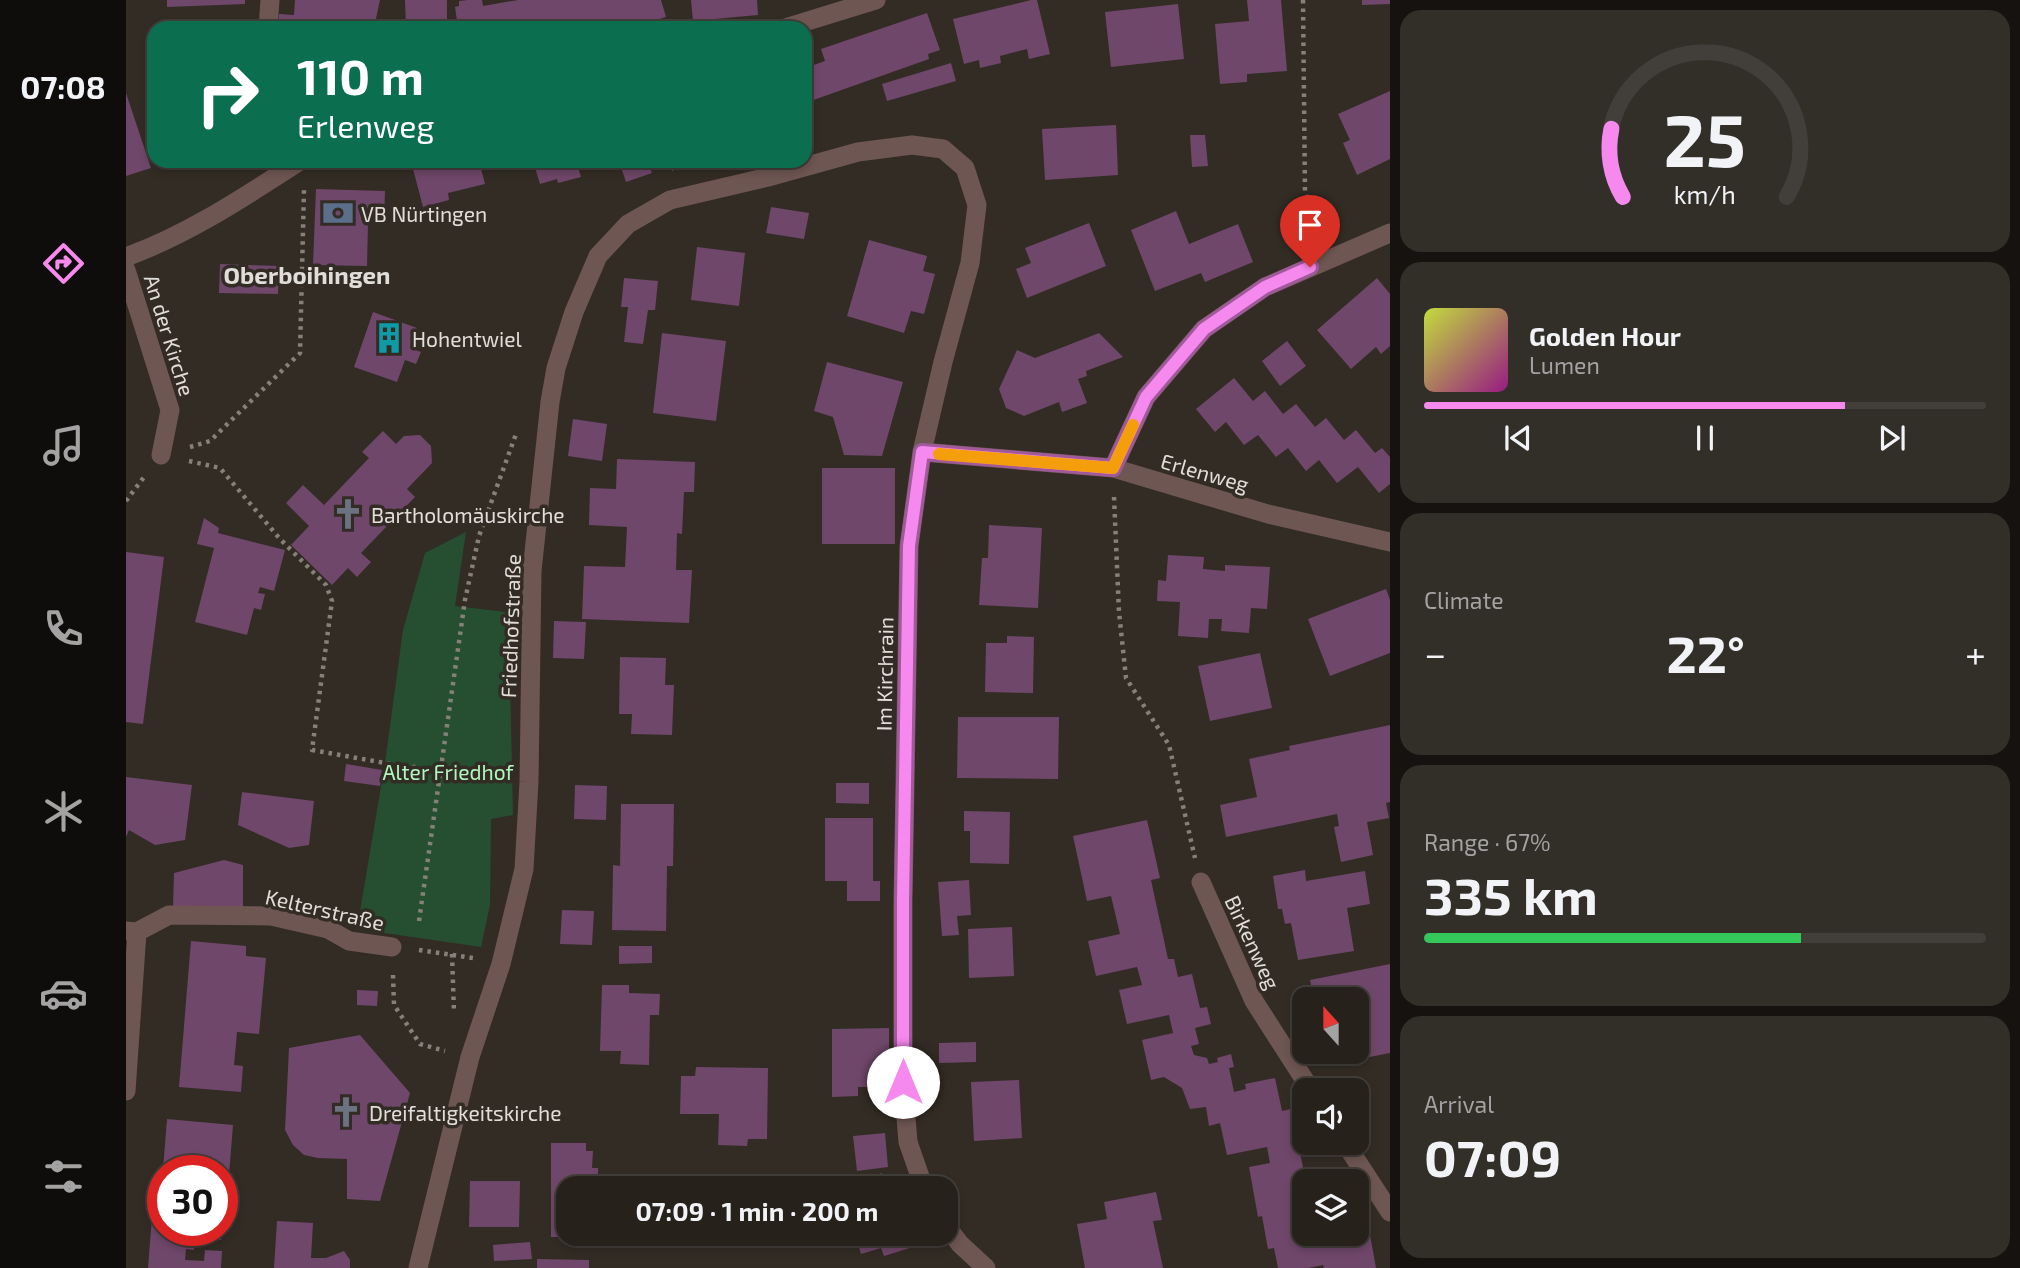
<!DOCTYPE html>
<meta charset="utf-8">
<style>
:root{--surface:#26211b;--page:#322e28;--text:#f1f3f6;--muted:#a4a3a3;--line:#423e3a;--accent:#f689ee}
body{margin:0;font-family:"Exo 2",sans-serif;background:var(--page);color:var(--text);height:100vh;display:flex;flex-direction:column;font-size:26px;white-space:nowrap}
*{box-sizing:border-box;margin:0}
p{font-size:23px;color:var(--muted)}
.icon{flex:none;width:38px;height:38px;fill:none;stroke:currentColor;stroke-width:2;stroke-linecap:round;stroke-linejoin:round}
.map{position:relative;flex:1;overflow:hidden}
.side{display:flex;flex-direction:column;gap:10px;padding:10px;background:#15120f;width:630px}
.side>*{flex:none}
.guide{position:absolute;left:21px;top:21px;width:665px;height:147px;border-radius:21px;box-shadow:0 4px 10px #0003,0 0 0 2px var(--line);background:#0b6e4f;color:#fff;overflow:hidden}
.needle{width:46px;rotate:339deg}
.tools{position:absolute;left:1166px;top:987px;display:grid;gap:14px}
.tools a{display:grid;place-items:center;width:77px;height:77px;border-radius:14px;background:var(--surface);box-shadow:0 4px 10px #0003,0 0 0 2px var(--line);font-size:35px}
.speed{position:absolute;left:21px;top:1155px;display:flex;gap:14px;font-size:35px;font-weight:700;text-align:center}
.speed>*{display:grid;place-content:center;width:91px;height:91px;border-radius:50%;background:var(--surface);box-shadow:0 4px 10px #0003,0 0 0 2px var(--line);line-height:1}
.speed .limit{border:10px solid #d22;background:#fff;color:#111}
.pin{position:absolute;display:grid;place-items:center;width:60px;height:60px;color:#fff;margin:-72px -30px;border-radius:50% 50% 50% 0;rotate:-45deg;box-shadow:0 0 7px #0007}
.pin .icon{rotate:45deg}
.me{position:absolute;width:77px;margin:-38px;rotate:0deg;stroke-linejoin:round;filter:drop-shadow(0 0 5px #0008)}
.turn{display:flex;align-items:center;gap:24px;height:147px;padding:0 35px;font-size:32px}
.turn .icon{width:91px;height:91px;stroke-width:2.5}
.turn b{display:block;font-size:49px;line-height:60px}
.big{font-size:52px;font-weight:700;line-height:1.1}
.side .widget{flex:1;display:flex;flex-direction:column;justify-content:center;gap:10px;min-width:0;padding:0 24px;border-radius:21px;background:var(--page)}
.side .dial{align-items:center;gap:0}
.dial svg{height:182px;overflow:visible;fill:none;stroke:var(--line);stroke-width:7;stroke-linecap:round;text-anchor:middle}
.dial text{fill:var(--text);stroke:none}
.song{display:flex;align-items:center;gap:21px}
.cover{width:84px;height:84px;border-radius:10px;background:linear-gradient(135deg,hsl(70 70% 55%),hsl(310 70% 35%))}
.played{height:7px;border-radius:4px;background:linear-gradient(90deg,var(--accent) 75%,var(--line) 75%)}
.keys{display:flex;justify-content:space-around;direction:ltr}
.heat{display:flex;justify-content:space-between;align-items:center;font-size:38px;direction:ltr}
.charge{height:10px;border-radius:5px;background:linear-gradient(90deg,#34c759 67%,var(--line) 0)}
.trip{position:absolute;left:430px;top:1176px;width:402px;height:70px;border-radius:21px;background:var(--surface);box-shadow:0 4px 10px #0003,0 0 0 2px var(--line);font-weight:700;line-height:70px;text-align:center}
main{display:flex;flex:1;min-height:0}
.dock{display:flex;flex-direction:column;width:126px;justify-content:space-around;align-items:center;background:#0f0d0b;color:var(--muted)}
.dock .icon{width:49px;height:49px}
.dock .on{color:var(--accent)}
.dock b{font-size:32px;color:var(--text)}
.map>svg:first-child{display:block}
</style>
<main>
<nav class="dock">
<b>07:08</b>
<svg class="icon on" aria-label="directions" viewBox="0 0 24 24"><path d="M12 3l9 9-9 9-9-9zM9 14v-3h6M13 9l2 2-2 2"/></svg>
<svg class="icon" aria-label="music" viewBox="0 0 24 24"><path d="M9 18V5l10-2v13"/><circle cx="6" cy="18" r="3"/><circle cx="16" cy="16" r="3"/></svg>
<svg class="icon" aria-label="phone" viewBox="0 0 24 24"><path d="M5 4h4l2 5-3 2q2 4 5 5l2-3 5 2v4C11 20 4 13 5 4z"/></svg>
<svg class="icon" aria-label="climate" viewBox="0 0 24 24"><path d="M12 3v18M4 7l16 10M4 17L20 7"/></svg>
<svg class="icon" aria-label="car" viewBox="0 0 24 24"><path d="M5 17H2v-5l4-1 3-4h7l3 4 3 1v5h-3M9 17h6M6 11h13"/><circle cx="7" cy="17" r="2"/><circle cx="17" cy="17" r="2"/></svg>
<svg class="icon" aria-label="filters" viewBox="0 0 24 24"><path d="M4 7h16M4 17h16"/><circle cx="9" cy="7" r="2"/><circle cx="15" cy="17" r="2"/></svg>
</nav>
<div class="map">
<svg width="1264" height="1268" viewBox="0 0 1264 1268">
<rect width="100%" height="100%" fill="#322c24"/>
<path fill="#264f31" d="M 340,532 L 329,606 L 388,613 L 384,680 L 387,815 L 365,819 L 364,905 L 355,947 L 231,929 L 259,763 L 277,630 L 299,553 Z"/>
<path fill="#6f476a" d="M 41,0 L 119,0 L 119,4 L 41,7 Z
M 169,0 L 254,0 L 248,28 L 152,28 L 153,14 L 168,15 Z
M 279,0 L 321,0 L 321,28 L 280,28 Z
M 342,0 L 356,0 L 357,6 L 392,0 L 535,0 L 540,17 L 503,28 L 332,28 L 329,7 L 333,6 L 333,1 Z
M 565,0 L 631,0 L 632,15 L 567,21 Z
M 905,0 L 911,0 L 924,54 L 903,59 L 901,49 L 874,56 L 875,63 L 854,68 L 853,60 L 838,64 L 827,19 Z
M 1121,0 L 1155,0 L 1161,71 L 1121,74 L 1121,82 L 1094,84 L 1089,24 L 1123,21 Z
M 1236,0 L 1264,0 L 1264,4 L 1236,5 Z
M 1052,4 L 1058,59 L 985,67 L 979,12 Z
M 801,13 L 814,50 L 802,54 L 803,59 L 679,103 L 679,68 L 699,61 L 695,49 Z
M 825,63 L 830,81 L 761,101 L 756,84 Z
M 1264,91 L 1264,159 L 1231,175 L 1217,143 L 1224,140 L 1212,114 Z
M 0,93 L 25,168 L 0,176 Z
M 990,125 L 992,175 L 919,180 L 916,129 Z
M 1064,135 L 1079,135 L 1082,166 L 1066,167 Z
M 285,161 L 364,161 L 365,162 L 354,165 L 359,184 L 322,193 L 323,200 L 297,207 Z
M 407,161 L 450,161 L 455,177 L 432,183 L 431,179 L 414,184 Z
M 493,161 L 521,161 L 526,173 L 500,182 Z
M 190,189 L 259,191 L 258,223 L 242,223 L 241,266 L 187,265 Z
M 645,207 L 683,213 L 678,239 L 640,233 Z
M 1050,211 L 1063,244 L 1112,224 L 1127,262 L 1079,282 L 1075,273 L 1029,291 L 1005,230 Z
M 963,223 L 980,266 L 901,298 L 890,269 L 905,263 L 899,248 Z
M 743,240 L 801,256 L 797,271 L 809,274 L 798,314 L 785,311 L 778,333 L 721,316 Z
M 571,247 L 619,253 L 613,306 L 565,300 Z
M 94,264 L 153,266 L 152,294 L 93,293 Z
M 498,278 L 532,281 L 529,310 L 522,310 L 517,344 L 498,342 L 502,307 L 495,307 Z
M 1251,278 L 1264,294 L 1264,346 L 1255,354 L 1250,347 L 1225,369 L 1191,330 Z
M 247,312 L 291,328 L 284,348 L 295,352 L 290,364 L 279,360 L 271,382 L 228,367 Z
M 536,333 L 600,341 L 590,421 L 527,413 Z
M 973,333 L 997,357 L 960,371 L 961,376 L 952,379 L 961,403 L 936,412 L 933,402 L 898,416 L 880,408 L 873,389 L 891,350 L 909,358 Z
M 1161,341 L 1180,366 L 1154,386 L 1136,361 Z
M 701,362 L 777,382 L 756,456 L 718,455 L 707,417 L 688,411 Z
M 1108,378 L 1127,401 L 1139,391 L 1157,414 L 1170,404 L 1189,427 L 1200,418 L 1218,440 L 1230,430 L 1249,453 L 1256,448 L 1264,457 L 1264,484 L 1253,493 L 1232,467 L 1211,483 L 1193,460 L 1180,471 L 1162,448 L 1150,457 L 1132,435 L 1118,445 L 1100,422 L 1089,432 L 1070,409 Z
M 447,419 L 481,424 L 476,461 L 442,456 Z
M 257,431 L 270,444 L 278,436 L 294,435 L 305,446 L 306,463 L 281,489 L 289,497 L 235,553 L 245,562 L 231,577 L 222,568 L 206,585 L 165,545 L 183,526 L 160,503 L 177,485 L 198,505 L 243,458 L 236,452 Z
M 491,459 L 569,462 L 568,492 L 558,492 L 556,534 L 551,533 L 550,570 L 566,570 L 563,623 L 456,619 L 458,566 L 499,567 L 501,527 L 463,525 L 464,488 L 490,489 Z
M 696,468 L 769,468 L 769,544 L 696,544 Z
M 78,518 L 93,528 L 92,533 L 159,550 L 148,591 L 134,587 L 132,593 L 139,594 L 135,610 L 128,608 L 121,635 L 69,622 L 88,548 L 71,544 Z
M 863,525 L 916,528 L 912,608 L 853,605 L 856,558 L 862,558 Z
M 0,552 L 38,557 L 17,724 L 0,722 Z
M 1042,555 L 1078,557 L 1077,569 L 1099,571 L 1099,565 L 1144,567 L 1141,609 L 1125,608 L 1123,633 L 1095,631 L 1096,619 L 1083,619 L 1082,638 L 1052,636 L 1054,602 L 1031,601 L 1032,580 L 1040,581 Z
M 1260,589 L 1264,600 L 1264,653 L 1204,676 L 1182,619 Z
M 428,621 L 460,622 L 458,659 L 427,658 Z
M 881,636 L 908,637 L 907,693 L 859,692 L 860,643 L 881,643 Z
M 1134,653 L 1146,708 L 1084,721 L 1072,666 Z
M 494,657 L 540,658 L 539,685 L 548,685 L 546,735 L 505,734 L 506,714 L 493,714 Z
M 832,717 L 933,717 L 932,779 L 831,778 Z
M 1264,725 L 1264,802 L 1260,803 L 1263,818 L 1241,822 L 1247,855 L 1215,862 L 1208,827 L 1213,826 L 1211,814 L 1100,837 L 1094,805 L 1131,797 L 1123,759 L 1164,750 L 1163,746 Z
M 220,764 L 256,770 L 254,786 L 218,781 Z
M 0,777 L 66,785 L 59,840 L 29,845 L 3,830 L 0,837 Z
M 710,783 L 743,783 L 743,804 L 710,803 Z
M 449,785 L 481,786 L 480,820 L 448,819 Z
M 116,792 L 188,801 L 183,845 L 163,848 L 112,825 Z
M 495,804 L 548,804 L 547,866 L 541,866 L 540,931 L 486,930 L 487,865 L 494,866 Z
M 838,811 L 884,812 L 883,864 L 844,863 L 844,831 L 838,831 Z
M 699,818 L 747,818 L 747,881 L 754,881 L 754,901 L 721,901 L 721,881 L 699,881 Z
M 1021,820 L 1034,878 L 1025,880 L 1042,959 L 1048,959 L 1052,977 L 1066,974 L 1074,1008 L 1081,1007 L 1085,1024 L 1069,1028 L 1073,1044 L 1065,1046 L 1068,1055 L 1081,1058 L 1083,1064 L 1092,1062 L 1091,1058 L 1105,1054 L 1108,1067 L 1103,1068 L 1108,1092 L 1120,1089 L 1119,1084 L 1149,1078 L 1156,1111 L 1165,1109 L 1179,1177 L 1189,1175 L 1190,1181 L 1178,1181 L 1178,1234 L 1230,1234 L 1243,1229 L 1250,1268 L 1198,1268 L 1197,1265 L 1182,1268 L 1152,1268 L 1148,1248 L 1142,1249 L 1136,1216 L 1132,1217 L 1123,1167 L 1144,1163 L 1141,1147 L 1101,1155 L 1094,1123 L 1083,1126 L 1080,1107 L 1064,1109 L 1056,1088 L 1038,1077 L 1025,1080 L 1016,1040 L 1047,1033 L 1043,1015 L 1001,1024 L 993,990 L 1016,985 L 1011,967 L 970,976 L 962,941 L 994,934 L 985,896 L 961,901 L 947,836 Z
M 98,860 L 117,865 L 117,909 L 47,907 L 48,873 Z
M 1179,870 L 1180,881 L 1239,871 L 1244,904 L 1221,908 L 1228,951 L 1172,960 L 1165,923 L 1159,924 L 1156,909 L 1152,909 L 1147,876 Z
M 843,880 L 845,915 L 831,916 L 833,935 L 816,936 L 812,882 Z
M 436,910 L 468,911 L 466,945 L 434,944 Z
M 886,927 L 888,976 L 843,978 L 842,929 Z
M 65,941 L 120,946 L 120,956 L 140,958 L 133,1034 L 111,1032 L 108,1065 L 117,1066 L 115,1092 L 53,1087 Z
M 493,946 L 526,946 L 526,963 L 493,964 Z
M 1264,964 L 1264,1053 L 1223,1061 L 1221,1052 L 1230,1052 L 1230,1026 L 1245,1023 L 1241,1001 L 1230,1003 L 1230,999 L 1188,999 L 1184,980 Z
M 476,985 L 503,985 L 503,993 L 534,994 L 533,1015 L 524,1015 L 523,1065 L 494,1064 L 495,1051 L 474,1051 Z
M 231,990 L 252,991 L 251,1006 L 231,1005 Z
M 763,1028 L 763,1087 L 732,1087 L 732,1096 L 706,1097 L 706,1029 Z
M 234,1035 L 284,1093 L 254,1201 L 221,1199 L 221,1159 L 192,1158 L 178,1155 L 167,1145 L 159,1130 L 163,1048 Z
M 850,1042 L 850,1062 L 813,1063 L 813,1043 Z
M 570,1067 L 642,1068 L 641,1139 L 622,1139 L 621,1146 L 592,1145 L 593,1114 L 554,1114 L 555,1076 L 569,1076 Z
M 893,1080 L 896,1138 L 848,1141 L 845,1082 Z
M 41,1119 L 107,1125 L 103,1175 L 96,1174 L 96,1171 L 37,1169 Z
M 759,1133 L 762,1167 L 731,1171 L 727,1136 Z
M 425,1143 L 460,1143 L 460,1151 L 467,1151 L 466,1168 L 472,1168 L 472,1181 L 480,1181 L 480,1188 L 443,1188 L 443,1234 L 495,1234 L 495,1237 L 478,1238 L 478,1242 L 445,1242 L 445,1237 L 425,1237 Z
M 756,1173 L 761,1188 L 711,1188 Z
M 344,1181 L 394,1181 L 393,1227 L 343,1227 Z
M 28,1191 L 37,1191 L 37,1230 L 96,1230 L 95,1240 L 69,1238 L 68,1250 L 60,1249 L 59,1260 L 78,1261 L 79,1250 L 96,1251 L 95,1268 L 22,1268 Z
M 1030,1192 L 1036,1220 L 1027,1221 L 1037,1268 L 959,1268 L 951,1224 L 981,1219 L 978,1202 Z
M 151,1221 L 187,1223 L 185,1258 L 200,1258 L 218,1251 L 224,1260 L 224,1268 L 148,1268 Z
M 729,1234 L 783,1234 L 787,1247 L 758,1256 L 755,1248 L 735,1254 Z
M 404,1242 L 406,1259 L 368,1261 L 367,1245 Z
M 411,1259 L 463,1260 L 463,1268 L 411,1268 Z"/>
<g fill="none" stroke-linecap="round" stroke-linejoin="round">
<path stroke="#858079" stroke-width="4.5" stroke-dasharray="3.5 5" stroke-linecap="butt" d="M 1177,0 L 1179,193 L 1197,233
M 545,169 L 556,161
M 64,447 L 84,441 L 174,353 L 178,190
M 63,461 L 94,468 L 154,539 L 200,585 L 206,601 L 186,750 L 259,763 L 377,779
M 988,497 L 993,612 L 1000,678 L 1043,745 L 1069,858
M 0,501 L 18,477
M 293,921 L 339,600 L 353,536 L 390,434
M 293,950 L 347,958
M 326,954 L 328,1012
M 267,975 L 268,1005 L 294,1044 L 319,1051"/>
<path stroke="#6e5652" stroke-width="19" d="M 142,28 L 144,0
M 0,270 L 44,410 L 35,455
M 796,452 L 987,468 L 1142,514 L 1264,542
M 987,468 L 1020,397 L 1078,329 L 1139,287 L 1264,233
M 1075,882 L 1128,1001 L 1185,1090
M 0,931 L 11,932 L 43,915 L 145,916 L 202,929 L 223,941 L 266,947
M 0,1091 L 11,932
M 1219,1143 L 1264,1212
M 821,1227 L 834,1244 L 860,1268
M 292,1268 L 344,1057 L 375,964 L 398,869 L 403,782 L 406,571 L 424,402 L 430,368 L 448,312 L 472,256 L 502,224 L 544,200 L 642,177 L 732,152 L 786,145 L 817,149 L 839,168 L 851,205 L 844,263 L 817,362 L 796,452 L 783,546 L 777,901 L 777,1082 L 782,1142 L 798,1188"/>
<path stroke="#6e5652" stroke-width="19" d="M 659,28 L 750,0
M 0,257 C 63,234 118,197 174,161"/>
</g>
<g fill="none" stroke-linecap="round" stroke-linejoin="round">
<defs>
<path id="route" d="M 777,1082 L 777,901 L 783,546 L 796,452 L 987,468 L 1020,397 L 1078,329 L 1139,287 L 1184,267"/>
</defs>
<use href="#route" stroke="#a0599b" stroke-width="18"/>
<use href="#route" stroke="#f689ee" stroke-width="12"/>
<path stroke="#f59e0b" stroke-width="12" d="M 813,454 L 987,468 L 1007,425"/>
</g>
<defs>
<symbol id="bank-bare" viewBox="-9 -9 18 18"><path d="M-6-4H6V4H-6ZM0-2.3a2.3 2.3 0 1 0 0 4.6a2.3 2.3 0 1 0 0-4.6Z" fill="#5c6f8a" stroke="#322c24" stroke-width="2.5" paint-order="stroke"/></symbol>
<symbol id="building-bare" viewBox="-9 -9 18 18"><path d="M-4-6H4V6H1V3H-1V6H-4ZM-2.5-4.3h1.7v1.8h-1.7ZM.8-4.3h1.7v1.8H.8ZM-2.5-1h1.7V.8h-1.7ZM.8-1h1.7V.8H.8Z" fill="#0f9aa8" stroke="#322c24" stroke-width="2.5" paint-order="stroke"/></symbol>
<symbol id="church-bare" viewBox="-9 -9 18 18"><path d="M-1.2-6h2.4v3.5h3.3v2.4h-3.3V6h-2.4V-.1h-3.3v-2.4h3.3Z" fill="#6b7280" stroke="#322c24" stroke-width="2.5" paint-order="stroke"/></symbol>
</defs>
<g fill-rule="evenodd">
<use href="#bank-bare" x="190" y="191" width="44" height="44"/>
<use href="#building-bare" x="241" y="316" width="44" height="44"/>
<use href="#church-bare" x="200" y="492" width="44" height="44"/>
<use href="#church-bare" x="198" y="1090" width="44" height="44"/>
</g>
<g text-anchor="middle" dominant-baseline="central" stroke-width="7" stroke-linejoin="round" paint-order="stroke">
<g font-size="21" fill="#e1ddd8" stroke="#322c24" text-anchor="start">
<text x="235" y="213">VB Nürtingen</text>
<text x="286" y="338">Hohentwiel</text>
<text x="245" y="514">Bartholomäuskirche</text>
<text x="243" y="1112">Dreifaltigkeitskirche</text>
</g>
<g font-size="21" fill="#e1ddd8" stroke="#322c24">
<text transform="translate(44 335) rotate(73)">An der Kirche</text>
<text transform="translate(1079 472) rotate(16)">Erlenweg</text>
<text transform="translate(384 626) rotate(-88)">Friedhofstraße</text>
<text transform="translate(758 674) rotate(-89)">Im Kirchrain</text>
<text transform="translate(199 909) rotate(13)">Kelterstraße</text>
<text transform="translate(1127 942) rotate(65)">Birkenweg</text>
</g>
<g font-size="21" fill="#b0f6be" stroke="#322c24">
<text x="322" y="771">Alter Friedhof</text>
</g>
<g font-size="24" font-weight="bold" fill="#e1ddd8" stroke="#322c24">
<text x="181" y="274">Oberboihingen</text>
</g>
</g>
</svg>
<div class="tools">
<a><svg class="needle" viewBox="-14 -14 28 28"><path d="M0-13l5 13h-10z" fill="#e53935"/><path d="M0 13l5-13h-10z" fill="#a4a3a3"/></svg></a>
<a><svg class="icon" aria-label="sound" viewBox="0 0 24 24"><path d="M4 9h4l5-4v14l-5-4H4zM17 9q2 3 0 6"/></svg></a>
<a><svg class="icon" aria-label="layers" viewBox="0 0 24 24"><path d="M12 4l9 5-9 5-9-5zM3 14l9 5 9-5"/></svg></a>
</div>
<div class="speed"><div class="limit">30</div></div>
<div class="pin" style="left:1184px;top:267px;background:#d93025"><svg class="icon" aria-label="arrive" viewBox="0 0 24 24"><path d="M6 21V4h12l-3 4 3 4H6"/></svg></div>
<svg class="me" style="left:777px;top:1082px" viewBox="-20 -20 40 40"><circle r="19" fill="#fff"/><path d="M0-13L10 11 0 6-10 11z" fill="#f689ee"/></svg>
<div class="trip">07:09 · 1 min · 200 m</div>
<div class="guide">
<div class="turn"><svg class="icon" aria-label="right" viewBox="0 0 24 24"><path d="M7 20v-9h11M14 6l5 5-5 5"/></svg><div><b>110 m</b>Erlenweg</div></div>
</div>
</div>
<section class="side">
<div class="widget dial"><svg viewBox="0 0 100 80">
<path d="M14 69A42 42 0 1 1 86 69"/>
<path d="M14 69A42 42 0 0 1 9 39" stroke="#f689ee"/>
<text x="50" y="56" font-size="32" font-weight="700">25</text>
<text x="50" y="72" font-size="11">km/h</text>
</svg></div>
<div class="widget">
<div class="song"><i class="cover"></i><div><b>Golden Hour</b><p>Lumen</p></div></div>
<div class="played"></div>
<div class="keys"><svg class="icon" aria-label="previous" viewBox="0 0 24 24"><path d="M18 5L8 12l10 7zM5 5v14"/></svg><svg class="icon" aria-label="pause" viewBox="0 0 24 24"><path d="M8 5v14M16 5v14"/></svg><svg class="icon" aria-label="next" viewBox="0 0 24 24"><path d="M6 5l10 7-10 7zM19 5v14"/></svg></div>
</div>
<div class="widget"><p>Climate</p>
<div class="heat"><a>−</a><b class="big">22°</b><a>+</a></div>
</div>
<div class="widget"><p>Range · 67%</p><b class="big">335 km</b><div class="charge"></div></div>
<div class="widget"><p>Arrival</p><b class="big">07:09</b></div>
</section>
</main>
